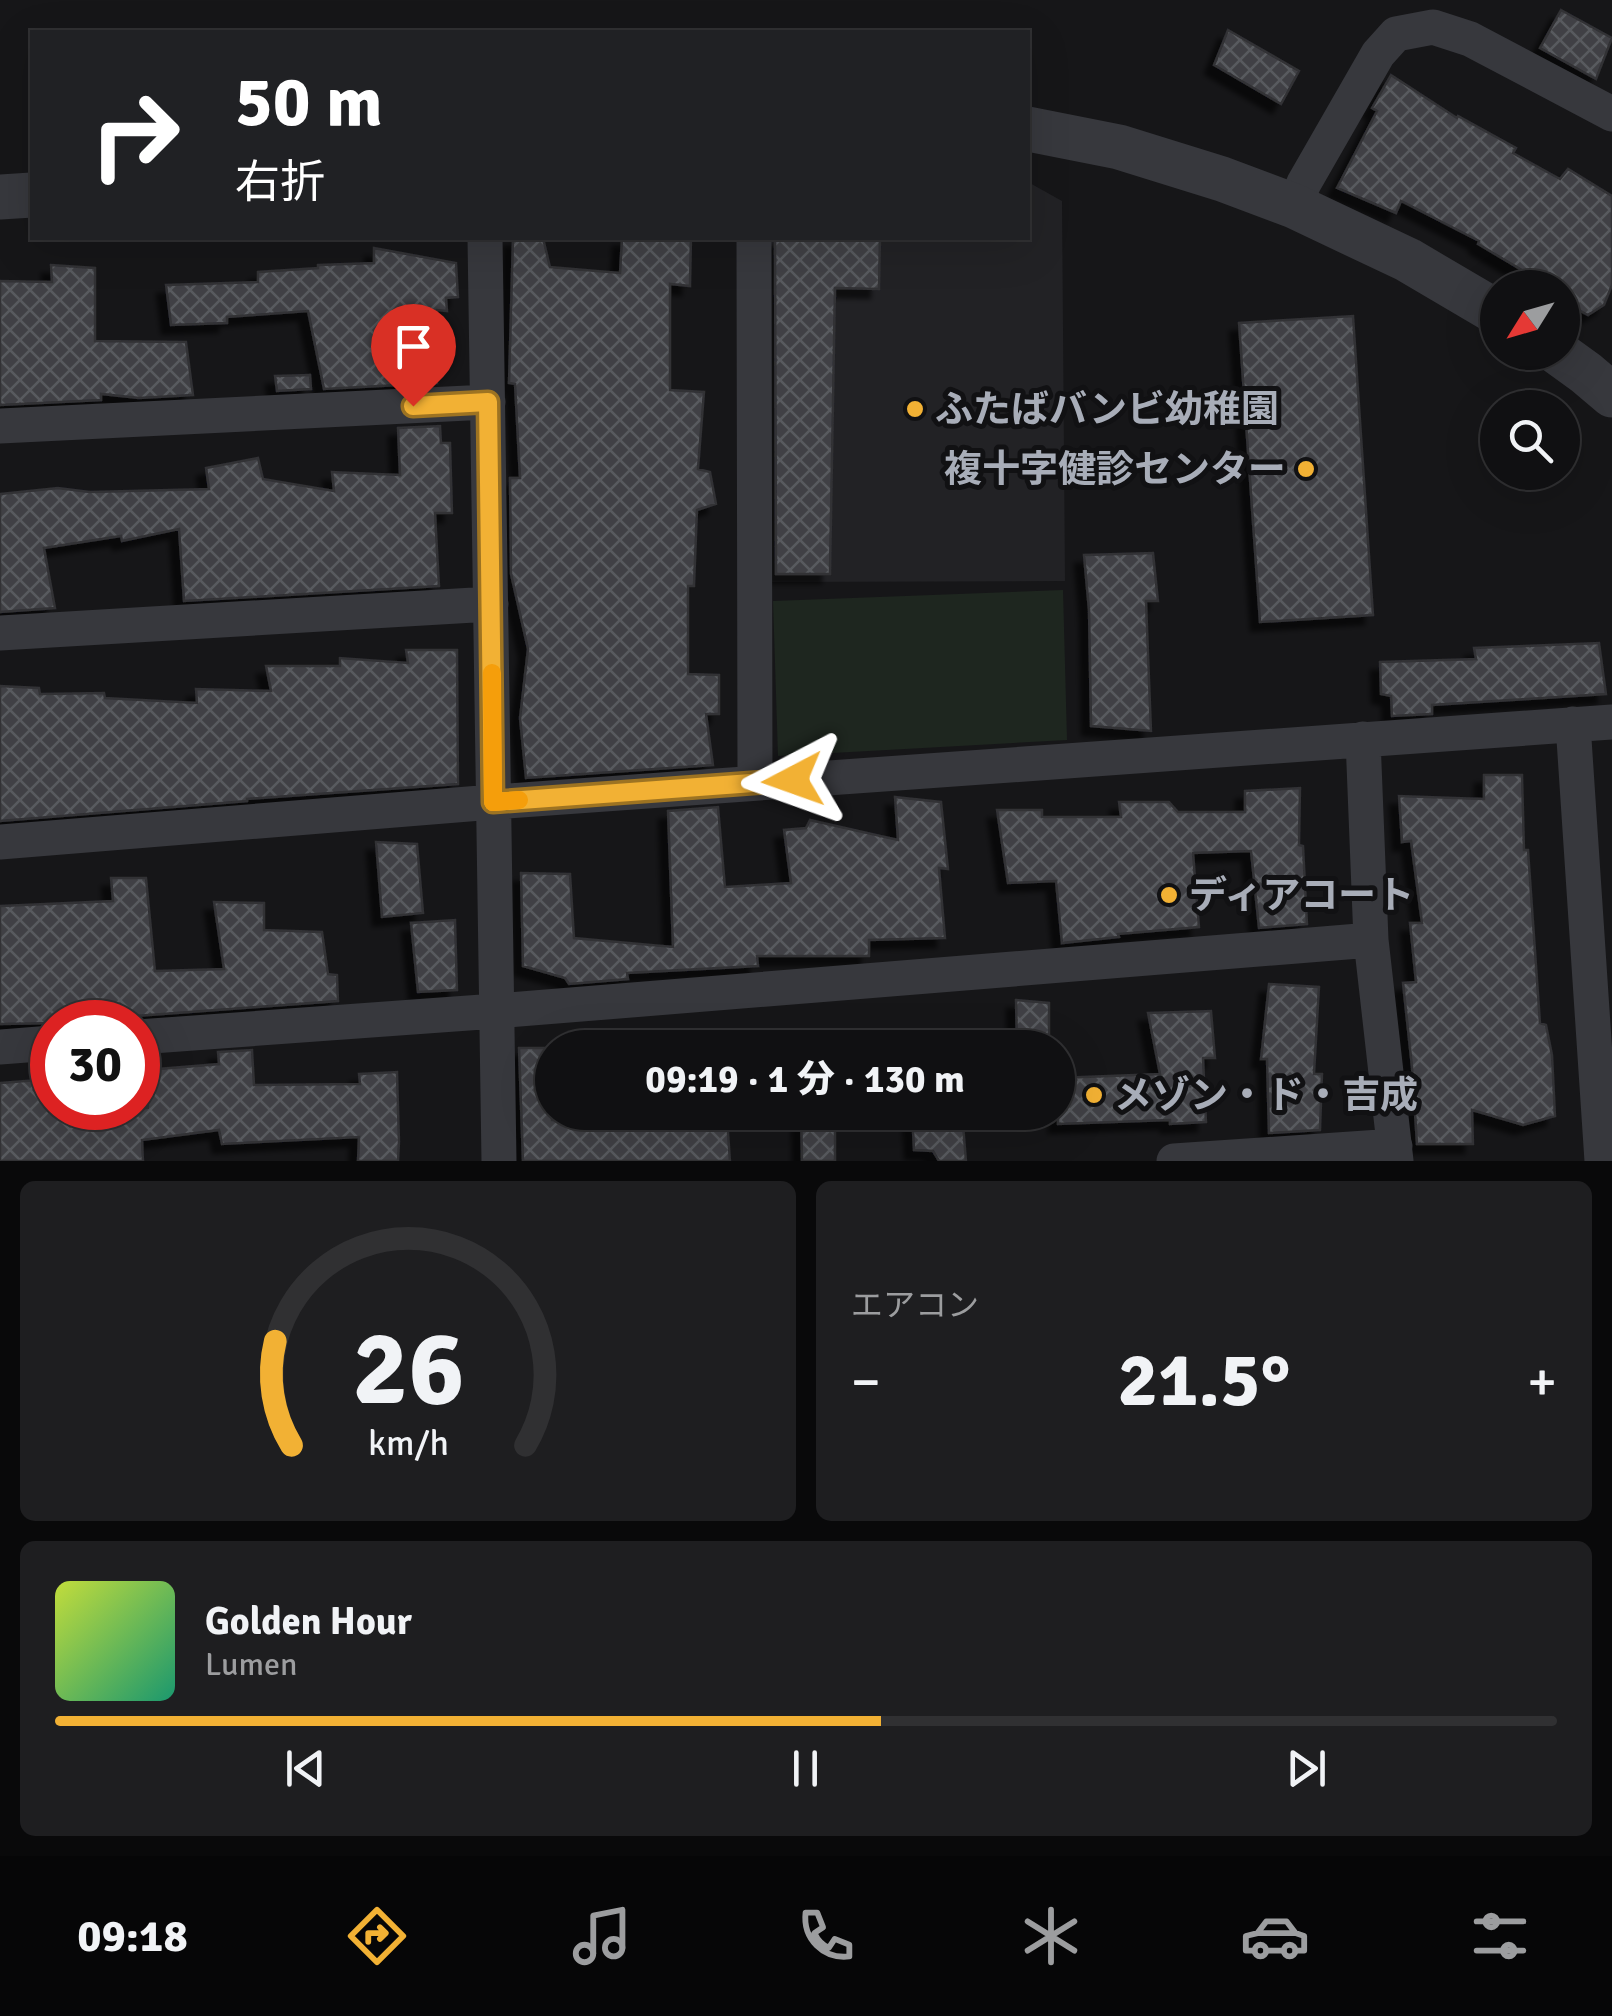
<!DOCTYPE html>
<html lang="ja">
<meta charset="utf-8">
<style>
:root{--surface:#101012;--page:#1e1e20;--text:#f1f3f6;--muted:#9c9d9f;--line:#303032;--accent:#f2b134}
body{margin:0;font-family:Signika,"Noto Sans JP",sans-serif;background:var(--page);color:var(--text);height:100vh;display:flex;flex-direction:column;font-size:38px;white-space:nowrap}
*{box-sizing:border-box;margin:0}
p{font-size:32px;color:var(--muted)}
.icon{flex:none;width:55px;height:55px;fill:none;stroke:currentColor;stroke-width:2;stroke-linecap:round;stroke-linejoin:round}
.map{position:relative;height:1161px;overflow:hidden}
.panel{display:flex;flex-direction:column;gap:20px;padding:20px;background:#09090a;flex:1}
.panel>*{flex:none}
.hud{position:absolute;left:30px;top:30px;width:1000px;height:210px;border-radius:0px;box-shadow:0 10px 40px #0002,0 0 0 2px var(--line);background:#202124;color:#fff;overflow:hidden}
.needle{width:65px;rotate:233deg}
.buttons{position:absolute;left:1480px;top:270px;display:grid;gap:20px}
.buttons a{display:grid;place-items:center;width:100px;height:100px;border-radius:50%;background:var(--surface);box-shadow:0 10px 40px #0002,0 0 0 2px var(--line);font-size:50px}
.speed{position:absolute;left:30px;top:1000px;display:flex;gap:20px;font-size:50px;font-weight:700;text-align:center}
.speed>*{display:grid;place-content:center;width:130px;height:130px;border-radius:50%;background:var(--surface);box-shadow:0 10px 40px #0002,0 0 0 2px var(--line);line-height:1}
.speed .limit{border:15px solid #d22;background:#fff;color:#111}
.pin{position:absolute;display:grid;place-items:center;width:85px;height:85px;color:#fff;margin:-102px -42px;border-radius:50% 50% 50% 0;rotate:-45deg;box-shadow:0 0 10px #0007}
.pin .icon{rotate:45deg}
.me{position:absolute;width:110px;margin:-55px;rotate:266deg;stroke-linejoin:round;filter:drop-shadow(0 0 8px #0008)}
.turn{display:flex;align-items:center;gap:35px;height:210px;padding:0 40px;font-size:45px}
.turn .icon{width:130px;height:130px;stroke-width:2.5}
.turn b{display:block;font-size:70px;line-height:85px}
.big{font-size:75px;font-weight:800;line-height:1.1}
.panel .widget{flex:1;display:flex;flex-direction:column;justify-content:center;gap:15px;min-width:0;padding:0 35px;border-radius:15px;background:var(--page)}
.panel .dial{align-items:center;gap:0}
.dial svg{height:260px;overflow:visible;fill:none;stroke:var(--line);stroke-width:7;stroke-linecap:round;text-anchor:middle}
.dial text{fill:var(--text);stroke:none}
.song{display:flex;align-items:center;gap:30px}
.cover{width:120px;height:120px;border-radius:15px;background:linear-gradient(135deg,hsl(70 70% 55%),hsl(160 70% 35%))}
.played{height:10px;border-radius:5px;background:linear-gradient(90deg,var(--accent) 55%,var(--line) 55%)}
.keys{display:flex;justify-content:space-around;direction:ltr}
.heat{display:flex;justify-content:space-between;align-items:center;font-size:55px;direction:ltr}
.panel .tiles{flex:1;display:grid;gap:20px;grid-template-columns:1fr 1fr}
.widget:last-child{grid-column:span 2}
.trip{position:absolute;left:535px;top:1030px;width:540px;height:100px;border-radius:50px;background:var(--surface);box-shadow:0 10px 40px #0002,0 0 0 2px var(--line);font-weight:800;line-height:100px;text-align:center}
.tabs{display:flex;height:160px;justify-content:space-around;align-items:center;background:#060607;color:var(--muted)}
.tabs .icon{width:70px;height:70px}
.tabs .current{color:var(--accent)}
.tabs b{font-size:45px;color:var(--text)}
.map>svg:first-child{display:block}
</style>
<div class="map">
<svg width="1612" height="1161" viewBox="0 0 1612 1161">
<defs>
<pattern id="building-cross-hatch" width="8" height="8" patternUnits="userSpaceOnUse" patternTransform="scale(2.5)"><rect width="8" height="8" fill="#404145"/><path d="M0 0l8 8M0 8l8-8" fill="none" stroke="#595a5e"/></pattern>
<filter id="shadow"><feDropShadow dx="-9" dy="9" stdDeviation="2.5" flood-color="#0009"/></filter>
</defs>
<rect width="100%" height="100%" fill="#161618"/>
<path fill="#222225" d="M 1028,182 L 1062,201 L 1065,581 L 768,582 L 764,238 L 1028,238 Z"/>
<path fill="#1e261f" d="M 1063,590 L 1067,740 L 778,756 L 773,601 Z"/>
<path fill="url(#building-cross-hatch)" stroke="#303034" stroke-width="2.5" filter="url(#shadow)" d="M 1561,10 L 1612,38 L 1596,79 L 1540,48 Z
M 1228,30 L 1299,71 L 1281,104 L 1214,65 Z
M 1391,75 L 1457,118 L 1458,116 L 1516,148 L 1513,153 L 1560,179 L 1568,169 L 1612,196 L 1612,285 L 1604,305 L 1588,315 L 1562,301 L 1562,288 L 1552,288 L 1478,244 L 1479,241 L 1401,201 L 1396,213 L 1337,188 L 1377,111 L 1372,108 Z
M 513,238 L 543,238 L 550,267 L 620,273 L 622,238 L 691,238 L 690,286 L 670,284 L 670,390 L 704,392 L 698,469 L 710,472 L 716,504 L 697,510 L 694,586 L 688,586 L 688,674 L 719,675 L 719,714 L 706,714 L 713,765 L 526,778 L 520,718 L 528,649 L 511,574 L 510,478 L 520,478 L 515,384 L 509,383 Z
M 775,238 L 880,238 L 879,289 L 835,288 L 830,574 L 776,574 Z
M 374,248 L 456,263 L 458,297 L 446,298 L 447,311 L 437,310 L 434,351 L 437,383 L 324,389 L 308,311 L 227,317 L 227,323 L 171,325 L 166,285 L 258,282 L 258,272 L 318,268 L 318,265 L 374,263 Z
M 51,265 L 95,268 L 95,341 L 186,342 L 193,395 L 139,398 L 101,394 L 101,400 L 0,405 L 0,281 L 52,282 Z
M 1353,316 L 1373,615 L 1260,622 L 1239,323 Z
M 310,375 L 311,389 L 277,391 L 275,376 Z
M 440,426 L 441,443 L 450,443 L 452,513 L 435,513 L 439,586 L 184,601 L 179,529 L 122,541 L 121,536 L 44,548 L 55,608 L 0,612 L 0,494 L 58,488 L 90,492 L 209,489 L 206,468 L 258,458 L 263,479 L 334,491 L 332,472 L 400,475 L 398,428 Z
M 1153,553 L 1158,601 L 1146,601 L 1151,731 L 1091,726 L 1089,610 L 1084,555 Z
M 1599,643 L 1606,694 L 1432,705 L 1432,714 L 1392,716 L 1391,696 L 1381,694 L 1380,662 L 1476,659 L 1474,648 Z
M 406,650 L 457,650 L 458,784 L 247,799 L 247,801 L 0,821 L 0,686 L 39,688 L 40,694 L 104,693 L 105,698 L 197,703 L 196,689 L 271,691 L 266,666 L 340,666 L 340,658 L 408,663 Z
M 1484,775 L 1522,775 L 1524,850 L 1528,850 L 1540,1023 L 1546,1025 L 1552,1055 L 1555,1116 L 1523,1125 L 1472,1110 L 1473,1144 L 1417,1144 L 1412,1067 L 1403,983 L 1416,982 L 1410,923 L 1422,923 L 1411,841 L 1402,842 L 1399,796 L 1484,799 Z
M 1300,788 L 1299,845 L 1303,846 L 1307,924 L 1259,928 L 1251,851 L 1193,853 L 1199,927 L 1118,934 L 1119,937 L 1062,943 L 1056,881 L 1008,883 L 997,810 L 1042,810 L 1042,817 L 1121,817 L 1119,802 L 1169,802 L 1178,812 L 1245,812 L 1245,791 Z
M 895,797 L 941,802 L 948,869 L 939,868 L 945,938 L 869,940 L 869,956 L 757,956 L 758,966 L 627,973 L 628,979 L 569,984 L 565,978 L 523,966 L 521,873 L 570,874 L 574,938 L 673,947 L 668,811 L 718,807 L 725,887 L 791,883 L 784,830 L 806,828 L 810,820 L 898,840 Z
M 376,842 L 417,844 L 423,913 L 382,917 Z
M 111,878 L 146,878 L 155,971 L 224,969 L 214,902 L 264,903 L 264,930 L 322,932 L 328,974 L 337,975 L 338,1001 L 136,1016 L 123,1022 L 0,1024 L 0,906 L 113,901 Z
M 455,920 L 457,990 L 418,992 L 411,923 Z
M 1269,984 L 1319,987 L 1314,1074 L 1322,1074 L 1320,1130 L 1269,1133 L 1267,1059 L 1261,1059 Z
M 1016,1000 L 1049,1003 L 1049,1048 L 1017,1048 Z
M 1211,1011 L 1215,1058 L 1203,1058 L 1206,1122 L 1170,1124 L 1170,1120 L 1058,1124 L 1058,1078 L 1160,1074 L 1148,1013 Z
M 519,1048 L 552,1048 L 552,1120 L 626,1122 L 727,1118 L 730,1161 L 523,1161 Z
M 252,1050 L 254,1085 L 360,1084 L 359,1074 L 397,1072 L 399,1142 L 398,1161 L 358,1161 L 359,1137 L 222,1144 L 219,1130 L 142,1140 L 143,1161 L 0,1161 L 0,1083 L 50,1079 L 51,1108 L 148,1108 L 146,1070 L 219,1064 L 218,1052 Z
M 801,1112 L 835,1112 L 835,1161 L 802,1161 Z
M 912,1112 L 962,1112 L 966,1161 L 939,1161 L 933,1151 L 914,1150 Z"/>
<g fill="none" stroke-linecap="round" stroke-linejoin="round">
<path stroke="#37383d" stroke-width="35" d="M 1294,206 L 1304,183 L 1378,54 L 1396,34 L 1433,27 L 1470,39 L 1612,114
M 485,238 L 499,1161
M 754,238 L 755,783
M 0,426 L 488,402
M 0,633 L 491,604
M 1573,724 L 1602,1161
M 1363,739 L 1371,940 L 1396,1161
M 0,842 L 493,802 L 1612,722
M 138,1037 L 496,1011 L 1371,940
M 0,1047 L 52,1043
M 1174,1161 L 1395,1146"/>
<path stroke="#37383d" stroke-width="45" d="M 1028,129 L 1119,147 L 1222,179 L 1294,206 L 1408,260 L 1498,313
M 0,197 L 32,195
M 1557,352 L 1586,373 L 1612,395"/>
</g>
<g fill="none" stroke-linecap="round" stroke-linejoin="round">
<defs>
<path id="route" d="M 413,406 L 488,402 L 493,802 L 793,780"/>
</defs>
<use href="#route" stroke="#9d7322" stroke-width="25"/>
<use href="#route" stroke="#f2b134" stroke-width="18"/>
<path stroke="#f59e0b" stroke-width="18" d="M 492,673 L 493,802 L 519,800"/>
</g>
<g fill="#f2b134" stroke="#111113" stroke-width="4">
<circle cx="915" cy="409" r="10"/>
<circle cx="1306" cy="469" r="10"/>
<circle cx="1169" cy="895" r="10"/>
<circle cx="1094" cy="1095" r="10"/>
</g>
<g text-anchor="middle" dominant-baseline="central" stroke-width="10" stroke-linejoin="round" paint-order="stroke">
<g font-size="38" font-weight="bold" fill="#a8adb8" stroke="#111113" text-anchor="start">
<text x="935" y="409">ふたばバンビ幼稚園</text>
<text x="1286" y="469" text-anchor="end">複十字健診センター</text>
<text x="1189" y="895">ディアコート</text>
<text x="1114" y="1095">メゾン・ド・吉成</text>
</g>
</g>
</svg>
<div class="buttons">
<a><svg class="needle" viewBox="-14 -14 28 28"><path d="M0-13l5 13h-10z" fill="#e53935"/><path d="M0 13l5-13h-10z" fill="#9c9d9f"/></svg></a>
<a><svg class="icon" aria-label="search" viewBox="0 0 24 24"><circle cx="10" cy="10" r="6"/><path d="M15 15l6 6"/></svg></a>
</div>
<div class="speed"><div class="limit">30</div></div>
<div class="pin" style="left:413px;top:406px;background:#d93025"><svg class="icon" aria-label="arrive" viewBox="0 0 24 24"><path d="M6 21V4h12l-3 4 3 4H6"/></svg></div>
<svg class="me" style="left:793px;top:780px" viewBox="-20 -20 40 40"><path d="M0-17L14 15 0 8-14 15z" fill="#f2b134" stroke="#fff" stroke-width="4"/></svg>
<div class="trip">09:19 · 1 分 · 130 m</div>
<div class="hud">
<div class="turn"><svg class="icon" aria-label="right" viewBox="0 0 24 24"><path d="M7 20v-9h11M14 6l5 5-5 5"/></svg><div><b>50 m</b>右折</div></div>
</div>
</div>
<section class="panel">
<div class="tiles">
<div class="widget dial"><svg viewBox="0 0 100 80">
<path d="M14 69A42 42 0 1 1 86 69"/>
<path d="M14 69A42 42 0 0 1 9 37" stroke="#f2b134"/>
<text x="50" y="56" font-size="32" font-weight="700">26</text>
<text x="50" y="72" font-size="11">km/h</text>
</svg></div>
<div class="widget"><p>エアコン</p>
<div class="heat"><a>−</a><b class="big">21.5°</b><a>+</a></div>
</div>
<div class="widget">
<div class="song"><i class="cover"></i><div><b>Golden Hour</b><p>Lumen</p></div></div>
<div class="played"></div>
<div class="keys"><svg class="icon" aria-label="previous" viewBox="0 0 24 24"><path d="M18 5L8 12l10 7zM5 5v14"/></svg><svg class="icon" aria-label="pause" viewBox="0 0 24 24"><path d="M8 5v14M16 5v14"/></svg><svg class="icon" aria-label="next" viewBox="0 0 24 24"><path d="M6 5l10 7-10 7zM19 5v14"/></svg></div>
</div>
</div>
</section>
<nav class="tabs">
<b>09:18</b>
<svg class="icon current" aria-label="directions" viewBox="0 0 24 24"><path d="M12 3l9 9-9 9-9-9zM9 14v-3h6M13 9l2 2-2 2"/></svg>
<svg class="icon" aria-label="music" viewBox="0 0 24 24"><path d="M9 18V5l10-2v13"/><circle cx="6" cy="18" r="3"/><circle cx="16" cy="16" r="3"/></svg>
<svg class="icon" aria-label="phone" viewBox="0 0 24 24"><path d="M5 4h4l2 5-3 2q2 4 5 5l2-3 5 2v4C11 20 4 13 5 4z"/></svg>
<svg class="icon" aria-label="climate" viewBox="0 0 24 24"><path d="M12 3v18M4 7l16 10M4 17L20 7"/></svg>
<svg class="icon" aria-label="car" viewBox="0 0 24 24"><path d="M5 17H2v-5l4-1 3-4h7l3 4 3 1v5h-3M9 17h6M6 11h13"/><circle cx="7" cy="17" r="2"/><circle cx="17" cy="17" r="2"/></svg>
<svg class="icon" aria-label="filters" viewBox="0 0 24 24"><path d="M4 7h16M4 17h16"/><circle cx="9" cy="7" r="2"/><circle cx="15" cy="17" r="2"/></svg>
</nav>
